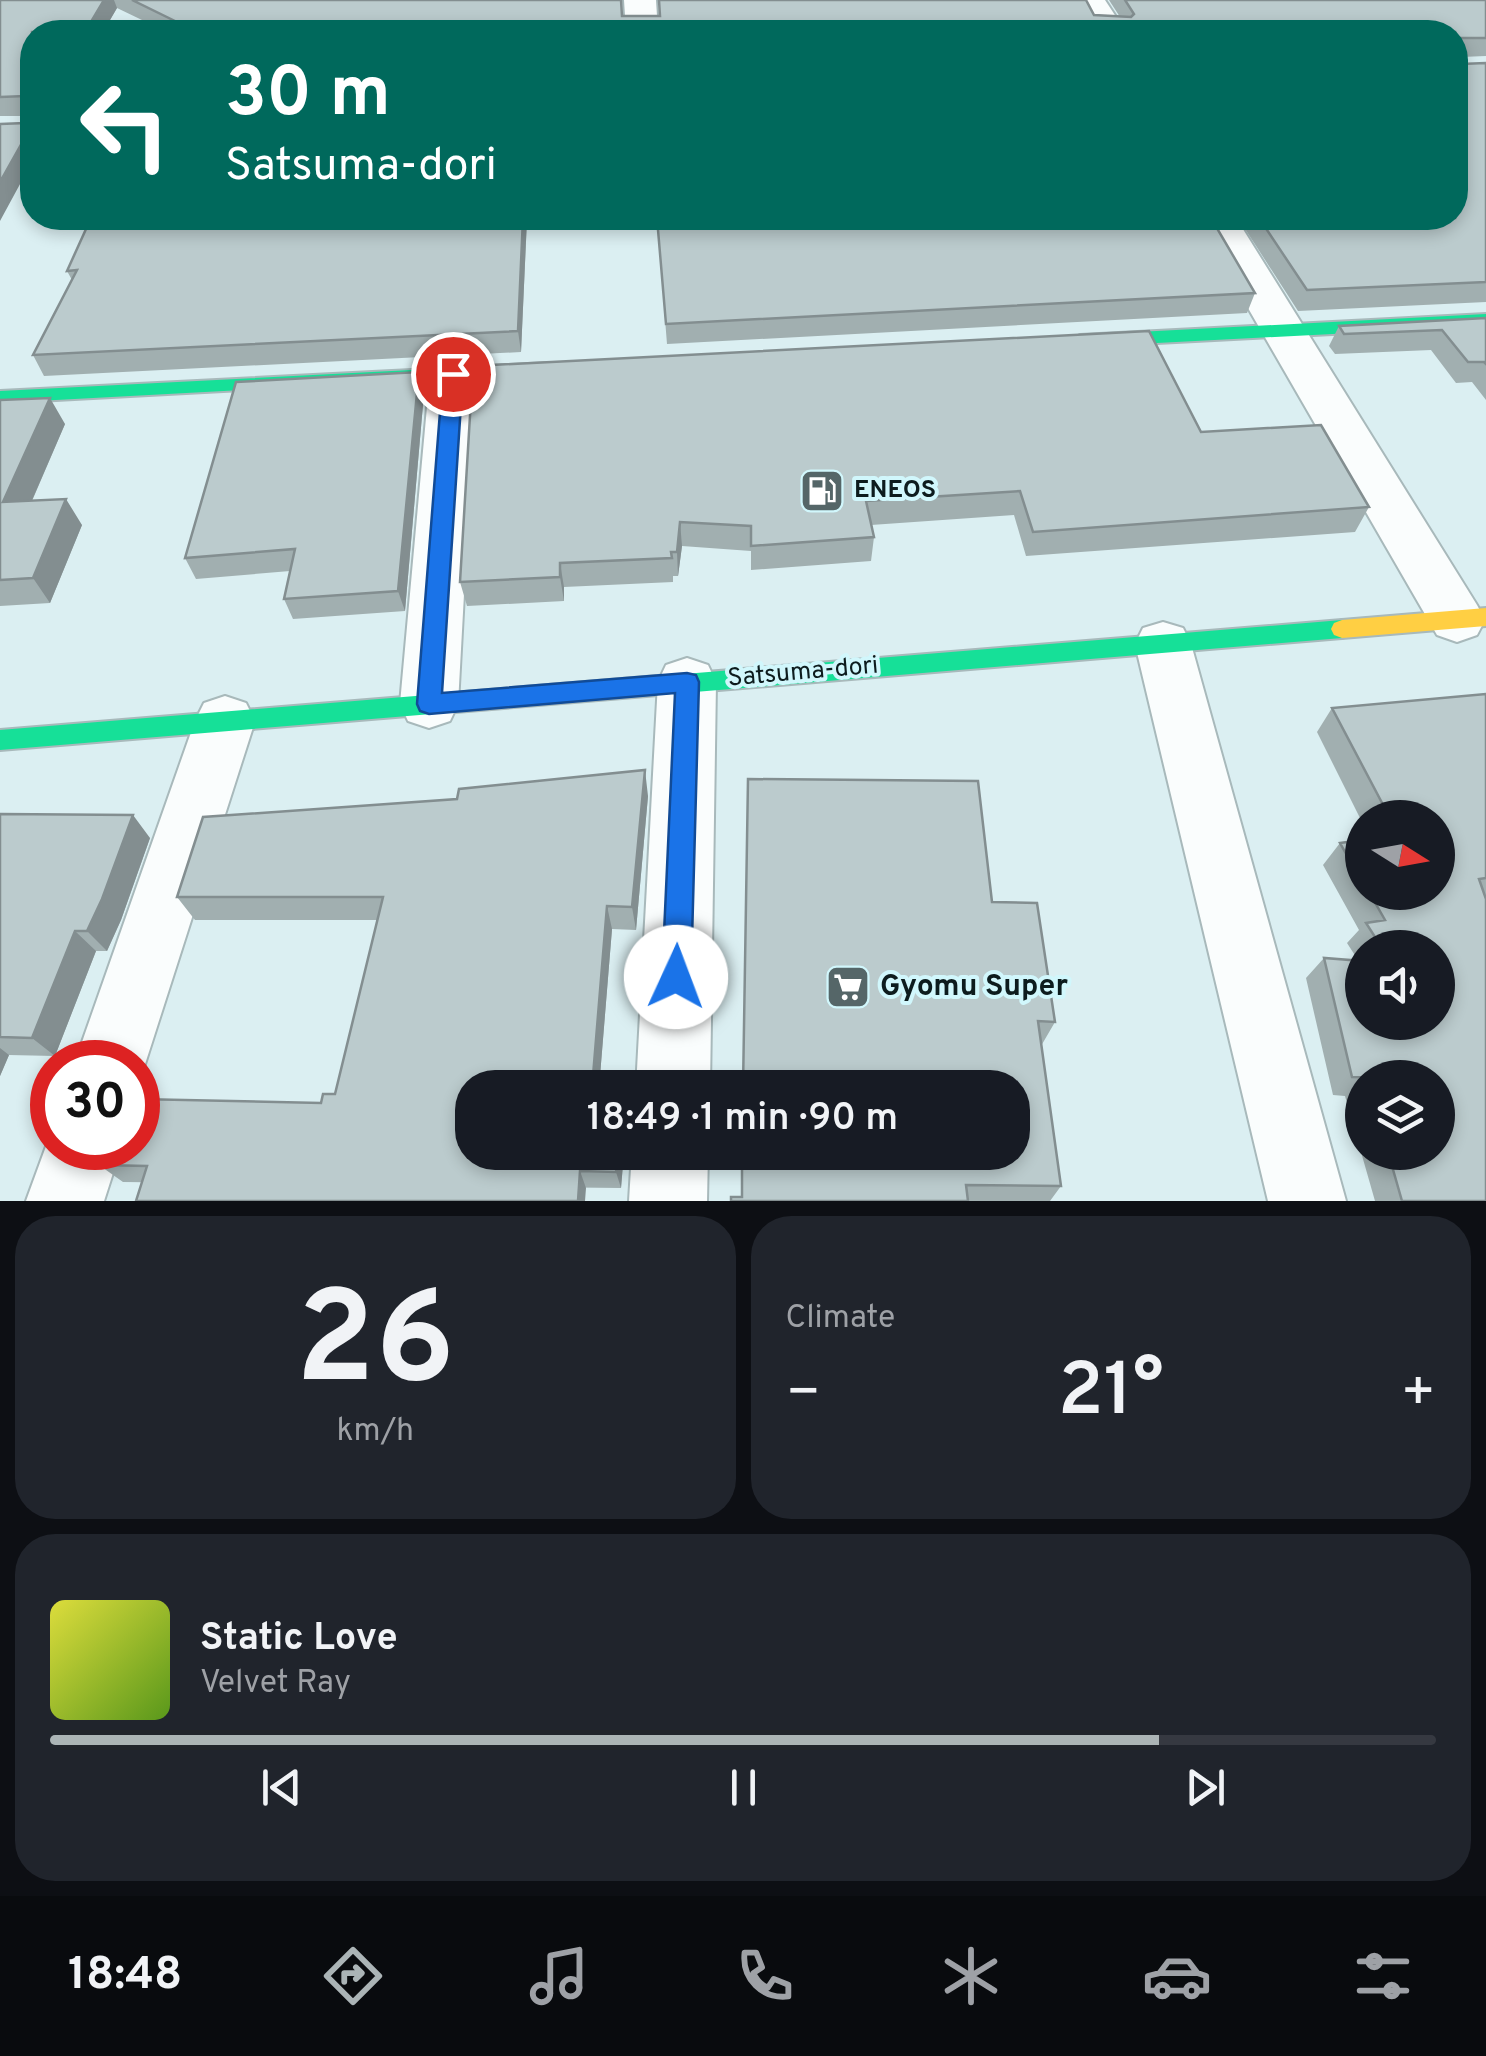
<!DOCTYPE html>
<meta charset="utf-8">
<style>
:root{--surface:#171b24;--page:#20242c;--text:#f1f3f6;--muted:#9ea1a6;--line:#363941;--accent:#abb4b6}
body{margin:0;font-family:Overpass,sans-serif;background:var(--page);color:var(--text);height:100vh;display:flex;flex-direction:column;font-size:38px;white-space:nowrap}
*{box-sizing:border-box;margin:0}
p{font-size:32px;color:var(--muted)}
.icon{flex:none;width:55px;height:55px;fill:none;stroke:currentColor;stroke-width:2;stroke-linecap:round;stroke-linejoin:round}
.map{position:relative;height:1201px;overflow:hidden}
.side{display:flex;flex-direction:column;gap:15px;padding:15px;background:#0d0f14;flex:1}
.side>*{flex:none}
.top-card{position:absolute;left:20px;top:20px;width:1448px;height:210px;border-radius:40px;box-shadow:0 5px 15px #0003;background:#00695c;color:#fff;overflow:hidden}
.needle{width:65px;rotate:101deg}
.fabs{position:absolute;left:1345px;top:800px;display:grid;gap:20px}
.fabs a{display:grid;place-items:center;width:110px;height:110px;border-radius:50%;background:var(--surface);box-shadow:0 5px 15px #0003;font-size:50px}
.speed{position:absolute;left:30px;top:1040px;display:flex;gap:20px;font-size:50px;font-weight:700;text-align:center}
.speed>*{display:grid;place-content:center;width:130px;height:130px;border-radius:50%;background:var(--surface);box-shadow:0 5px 15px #0003;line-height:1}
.speed .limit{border:15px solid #d22;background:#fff;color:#111}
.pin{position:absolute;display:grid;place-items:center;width:85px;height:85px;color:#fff;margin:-42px;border:5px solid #fff;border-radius:50%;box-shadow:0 2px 10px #0007}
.me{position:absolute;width:110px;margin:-55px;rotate:2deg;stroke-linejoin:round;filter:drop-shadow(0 0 8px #0008)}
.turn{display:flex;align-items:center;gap:35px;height:210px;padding:0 40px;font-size:45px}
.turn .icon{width:130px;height:130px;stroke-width:2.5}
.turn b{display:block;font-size:70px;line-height:85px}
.big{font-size:75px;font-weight:600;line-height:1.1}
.side .widget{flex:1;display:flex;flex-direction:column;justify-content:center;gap:15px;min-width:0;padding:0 35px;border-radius:40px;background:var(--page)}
.side .dial{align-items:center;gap:0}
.dial b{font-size:130px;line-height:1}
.song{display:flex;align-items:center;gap:30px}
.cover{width:120px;height:120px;border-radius:15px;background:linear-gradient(135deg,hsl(60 70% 55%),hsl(90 70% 35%))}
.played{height:10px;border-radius:5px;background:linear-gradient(90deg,var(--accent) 80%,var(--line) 80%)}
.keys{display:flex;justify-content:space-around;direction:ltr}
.heat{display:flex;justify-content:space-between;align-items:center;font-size:55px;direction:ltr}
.side .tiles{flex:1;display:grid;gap:15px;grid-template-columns:1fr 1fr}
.widget:last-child{grid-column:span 2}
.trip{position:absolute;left:455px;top:1070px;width:575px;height:100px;border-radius:40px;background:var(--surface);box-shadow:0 5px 15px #0003;font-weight:600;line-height:100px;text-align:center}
.tabs{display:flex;height:160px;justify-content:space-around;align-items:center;background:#090b0e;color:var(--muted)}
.tabs .icon{width:70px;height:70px}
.tabs .selected{color:var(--accent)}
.tabs b{font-size:45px;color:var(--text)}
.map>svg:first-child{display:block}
</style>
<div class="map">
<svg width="1486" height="1201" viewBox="0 0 1486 1201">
<rect width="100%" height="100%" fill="#dbeff2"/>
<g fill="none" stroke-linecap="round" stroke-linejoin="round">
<defs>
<path id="street" d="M 624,0 L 656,0 L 658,32 L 626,32 Z
M 1073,0 L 1105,0 L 1126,32 L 1093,32 Z
M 1196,218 L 1236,218 L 1477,605 L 1485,620 L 1477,635 L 1457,642 L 1437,635 Z
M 453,359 L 469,363 L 476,374 L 458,704 L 450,721 L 429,728 L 408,721 L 400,704 L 430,374 L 437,363 Z
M 1163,622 L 1183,628 L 1191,644 L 1346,1201 L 1268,1201 L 1135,644 L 1143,628 Z
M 687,658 L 708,665 L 716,682 L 710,1088 L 636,1088 L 658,682 L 666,665 Z
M 225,696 L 246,703 L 255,721 L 138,1086 L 138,1062 L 75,1062 L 195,721 L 204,703 Z
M 52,1130 L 52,1148 L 121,1148 L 104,1201 L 26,1201 Z
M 632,1152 L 708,1152 L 707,1201 L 629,1201 Z"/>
<path id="fast" d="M 1486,314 L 1486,326 L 1080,347 L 1071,341 L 1080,335 Z
M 549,363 L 558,369 L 556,373 L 0,403 L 0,391 Z
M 1342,620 L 1350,623 L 1353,629 L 1350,635 L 1342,638 L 0,750 L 0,730 Z"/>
<path id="slow" d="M 1486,608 L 1486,626 L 1342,638 L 1334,635 L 1331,629 L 1334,623 L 1342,620 Z"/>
</defs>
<use href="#street" stroke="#a8b9bb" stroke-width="4"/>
<use href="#fast" stroke="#a8b9bb" stroke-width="4"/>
<use href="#slow" stroke="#a8b9bb" stroke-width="4"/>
<use href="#street" fill="#fafdfd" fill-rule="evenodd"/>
<use href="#fast" fill="#16e098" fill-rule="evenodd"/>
<use href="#slow" fill="#ffcf43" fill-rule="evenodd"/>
</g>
<path fill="#a1afb0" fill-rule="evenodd" d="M 0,0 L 621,0 L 622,16 L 1120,17 L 1109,0 L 1486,0 L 1486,56 L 1461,57 L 1461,64 L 1486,63 L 1486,302 L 1298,311 L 1238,218 L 1455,218 L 1455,32 L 167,32 L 117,8 L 103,32 L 32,32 L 32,162 L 25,116 L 0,116 Z
M 91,218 L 579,218 L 527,220 L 521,352 L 44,376 L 33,355 L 72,280 L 67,271 Z
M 657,218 L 1255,293 L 1247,313 L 667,344 Z
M 1486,318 L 1486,400 L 1472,382 L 1456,383 L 1431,350 L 1335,354 L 1329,346 L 1339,326 Z
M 473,366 L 1201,432 L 1369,507 L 1355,532 L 1026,556 L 1014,515 L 871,525 L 874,537 L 871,561 L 751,570 L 751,551 L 682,546 L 678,576 L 673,576 L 673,582 L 564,587 L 564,601 L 467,606 L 460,582 Z
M 419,372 L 424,393 L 405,611 L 293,619 L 284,599 L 290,571 L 196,579 L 185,558 Z
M 0,400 L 65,424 L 32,501 L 82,525 L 50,603 L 0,606 Z
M 1486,694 L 1486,1201 L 1375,1201 L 1345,1096 L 1333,1095 L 1306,978 L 1324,958 L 1358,960 L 1347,943 L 1359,930 L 1323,865 L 1340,843 L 1362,840 L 1362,892 L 1438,892 L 1438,818 L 1362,818 L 1362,822 L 1317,732 L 1332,708 ZM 1362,948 L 1438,948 L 1362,1022 ZM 1362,1078 L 1438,1078 L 1438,1152 L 1362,1152 Z
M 648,796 L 636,930 L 612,929 L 599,1088 L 472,1088 L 472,1152 L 624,1152 L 621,1188 L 123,1182 L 99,1165 L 321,1103 L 335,1094 L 378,920 L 195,920 L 177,897 Z
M 0,814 L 150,838 L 121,920 L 107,951 L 96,951 L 55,1056 L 9,1055 L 0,1076 Z
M 992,902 L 1055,1022 L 1041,1046 L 1061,1186 L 1050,1201 L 731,1201 L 742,1197 Z"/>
<path fill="#838e90" d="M 104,0 L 114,0 L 117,8 L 103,32 L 85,32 Z
M 32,125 L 32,162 L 0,221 L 0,182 Z
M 523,218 L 527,218 L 521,352 L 518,331 Z
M 419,372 L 424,393 L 405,611 L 398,591 Z
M 50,398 L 65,424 L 20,528 L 3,502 Z
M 66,499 L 82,525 L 50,603 L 33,578 Z
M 680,522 L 682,546 L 678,576 L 677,552 Z
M 560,563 L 564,587 L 564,601 L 560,577 Z
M 645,770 L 648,796 L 636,930 L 632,907 Z
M 133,815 L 150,838 L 121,920 L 107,951 L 87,931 Z
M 607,906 L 612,929 L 599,1088 L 592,1088 Z
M 75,931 L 96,951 L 55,1056 L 32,1038 Z
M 0,1048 L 9,1055 L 0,1076 Z
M 618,1152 L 624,1152 L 621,1188 L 616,1172 Z
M 580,1171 L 586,1188 L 585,1201 L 578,1201 Z"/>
<path fill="#bbcbcd" stroke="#838e90" stroke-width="2.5" d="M 0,0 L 104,0 L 85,32 L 32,32 L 32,125 L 0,182 L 0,124 L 25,123 L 25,96 L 0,97 Z
M 132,0 L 621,0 L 622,16 L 660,16 L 659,0 L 1086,0 L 1094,15 L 1131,17 L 1134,14 L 1125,0 L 1486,0 L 1486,38 L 1461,38 L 1461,64 L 1486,63 L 1486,282 L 1307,290 L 1259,218 L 1455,218 L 1455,32 L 177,32 L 181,24 Z
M 91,218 L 523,218 L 518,331 L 33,355 L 77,270 L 67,271 Z
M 657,218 L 1211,218 L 1255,293 L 666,324 Z
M 1486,318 L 1486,364 L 1484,362 L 1468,362 L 1442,330 L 1344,334 L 1339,326 Z
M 1149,331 L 1201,432 L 1321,425 L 1369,507 L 1033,532 L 1020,491 L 866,501 L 874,537 L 751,546 L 751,526 L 680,522 L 677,552 L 671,552 L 672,558 L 560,563 L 560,577 L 460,582 L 473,366 Z
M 419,372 L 398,591 L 284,599 L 295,549 L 185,558 L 236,382 Z
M 50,398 L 3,502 L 66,499 L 33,578 L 0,580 L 0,400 Z
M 1486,694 L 1486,878 L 1479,879 L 1486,899 L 1486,1201 L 1402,1201 L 1388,1152 L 1438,1152 L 1438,1078 L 1352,1077 L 1324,958 L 1362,961 L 1362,1022 L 1438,1022 L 1438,948 L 1382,948 L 1366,923 L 1385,920 L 1369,892 L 1438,892 L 1438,818 L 1390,818 L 1332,708 Z
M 645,770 L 632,907 L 607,906 L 592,1088 L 472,1088 L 472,1152 L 618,1152 L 616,1172 L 580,1171 L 578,1201 L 136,1201 L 147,1166 L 99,1165 L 105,1148 L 138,1148 L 138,1099 L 321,1103 L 323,1094 L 335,1094 L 383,897 L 177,897 L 203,817 L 457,799 L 459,789 Z
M 748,779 L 978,781 L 992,902 L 1037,903 L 1055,1022 L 1038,1021 L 1061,1186 L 966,1185 L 968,1201 L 731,1201 L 731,1197 L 742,1197 L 742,1152 L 1012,1152 L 1012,1088 L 743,1088 Z
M 0,814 L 133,815 L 102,899 L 87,931 L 75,931 L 32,1038 L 0,1037 Z
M 1362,840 L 1362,882 L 1340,843 Z"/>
<path fill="#1a73e8" stroke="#114b97" stroke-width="2.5" d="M 453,368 L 463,374 L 442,693 L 687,673 L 696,675 L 699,682 L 691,977 L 687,987 L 676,991 L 666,987 L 662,977 L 675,693 L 429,714 L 420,711 L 417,704 L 443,374 Z"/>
<defs>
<symbol id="fuel-square" viewBox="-11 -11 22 22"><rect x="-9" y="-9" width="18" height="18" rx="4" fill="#556668" stroke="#d1f7fc"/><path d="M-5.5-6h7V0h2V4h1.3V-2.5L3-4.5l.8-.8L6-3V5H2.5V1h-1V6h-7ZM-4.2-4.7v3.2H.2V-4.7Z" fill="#fff"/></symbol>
<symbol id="supermarket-square" viewBox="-11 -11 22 22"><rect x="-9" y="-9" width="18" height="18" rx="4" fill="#556668" stroke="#d1f7fc"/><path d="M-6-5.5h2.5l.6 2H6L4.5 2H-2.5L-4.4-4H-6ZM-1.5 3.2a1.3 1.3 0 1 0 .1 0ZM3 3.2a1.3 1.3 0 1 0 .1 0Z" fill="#fff"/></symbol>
</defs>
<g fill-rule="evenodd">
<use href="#fuel-square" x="797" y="466" width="50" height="50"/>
<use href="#supermarket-square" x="823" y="962" width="50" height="50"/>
</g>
<g text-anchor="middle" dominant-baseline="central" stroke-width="8" stroke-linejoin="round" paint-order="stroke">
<g font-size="25" font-weight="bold" fill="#0d1c1e" stroke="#d1f7fc" text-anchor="start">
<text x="854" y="491">ENEOS</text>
</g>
<g font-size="25" fill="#0d1c1e" stroke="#d1f7fc">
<text transform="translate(803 673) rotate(-5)">Satsuma-dori</text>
</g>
<g font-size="30" font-weight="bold" fill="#0d1c1e" stroke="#d1f7fc" text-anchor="start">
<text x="880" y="987">Gyomu Super</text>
</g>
</g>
</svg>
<div class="fabs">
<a><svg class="needle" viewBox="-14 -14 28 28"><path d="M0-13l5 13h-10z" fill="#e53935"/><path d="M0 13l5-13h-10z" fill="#9ea1a6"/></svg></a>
<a><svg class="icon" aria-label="sound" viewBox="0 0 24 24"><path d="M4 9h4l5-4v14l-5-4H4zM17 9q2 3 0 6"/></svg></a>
<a><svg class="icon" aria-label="layers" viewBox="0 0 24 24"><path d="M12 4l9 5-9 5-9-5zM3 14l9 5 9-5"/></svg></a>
</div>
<div class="speed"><div class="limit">30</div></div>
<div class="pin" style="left:453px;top:374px;background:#d93025"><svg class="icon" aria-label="arrive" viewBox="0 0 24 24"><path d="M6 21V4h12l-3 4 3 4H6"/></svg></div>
<svg class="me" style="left:676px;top:977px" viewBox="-20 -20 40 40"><circle r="19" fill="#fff"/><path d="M0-13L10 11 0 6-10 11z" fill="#1a73e8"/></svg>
<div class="trip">18:49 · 1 min · 90 m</div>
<div class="top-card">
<div class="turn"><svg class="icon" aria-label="left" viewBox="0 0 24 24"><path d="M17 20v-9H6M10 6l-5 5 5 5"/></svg><div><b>30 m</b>Satsuma-dori</div></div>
</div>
</div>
<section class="side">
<div class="tiles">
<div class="widget dial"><b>26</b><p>km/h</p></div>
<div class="widget"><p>Climate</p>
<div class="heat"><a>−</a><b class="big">21°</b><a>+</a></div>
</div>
<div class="widget">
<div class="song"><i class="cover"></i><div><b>Static Love</b><p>Velvet Ray</p></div></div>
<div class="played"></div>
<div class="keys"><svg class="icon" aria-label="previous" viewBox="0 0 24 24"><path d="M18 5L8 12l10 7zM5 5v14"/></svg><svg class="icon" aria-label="pause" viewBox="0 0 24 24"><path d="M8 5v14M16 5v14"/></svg><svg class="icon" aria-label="next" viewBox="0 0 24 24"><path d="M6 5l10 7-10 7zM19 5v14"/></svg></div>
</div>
</div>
</section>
<nav class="tabs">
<b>18:48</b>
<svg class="icon selected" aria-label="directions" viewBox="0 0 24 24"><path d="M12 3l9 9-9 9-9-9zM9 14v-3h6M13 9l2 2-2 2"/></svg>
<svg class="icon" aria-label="music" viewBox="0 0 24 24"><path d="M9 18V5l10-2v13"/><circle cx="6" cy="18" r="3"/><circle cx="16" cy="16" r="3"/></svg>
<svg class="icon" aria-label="phone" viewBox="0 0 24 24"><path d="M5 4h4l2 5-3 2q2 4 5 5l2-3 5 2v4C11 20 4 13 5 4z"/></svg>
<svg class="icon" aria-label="climate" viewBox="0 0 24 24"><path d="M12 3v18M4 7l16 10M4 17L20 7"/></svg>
<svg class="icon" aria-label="car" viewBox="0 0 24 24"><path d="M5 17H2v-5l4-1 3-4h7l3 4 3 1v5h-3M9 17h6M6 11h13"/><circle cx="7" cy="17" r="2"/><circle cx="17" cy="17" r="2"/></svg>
<svg class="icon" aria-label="filters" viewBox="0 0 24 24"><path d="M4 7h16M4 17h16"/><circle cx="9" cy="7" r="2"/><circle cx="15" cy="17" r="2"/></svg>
</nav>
